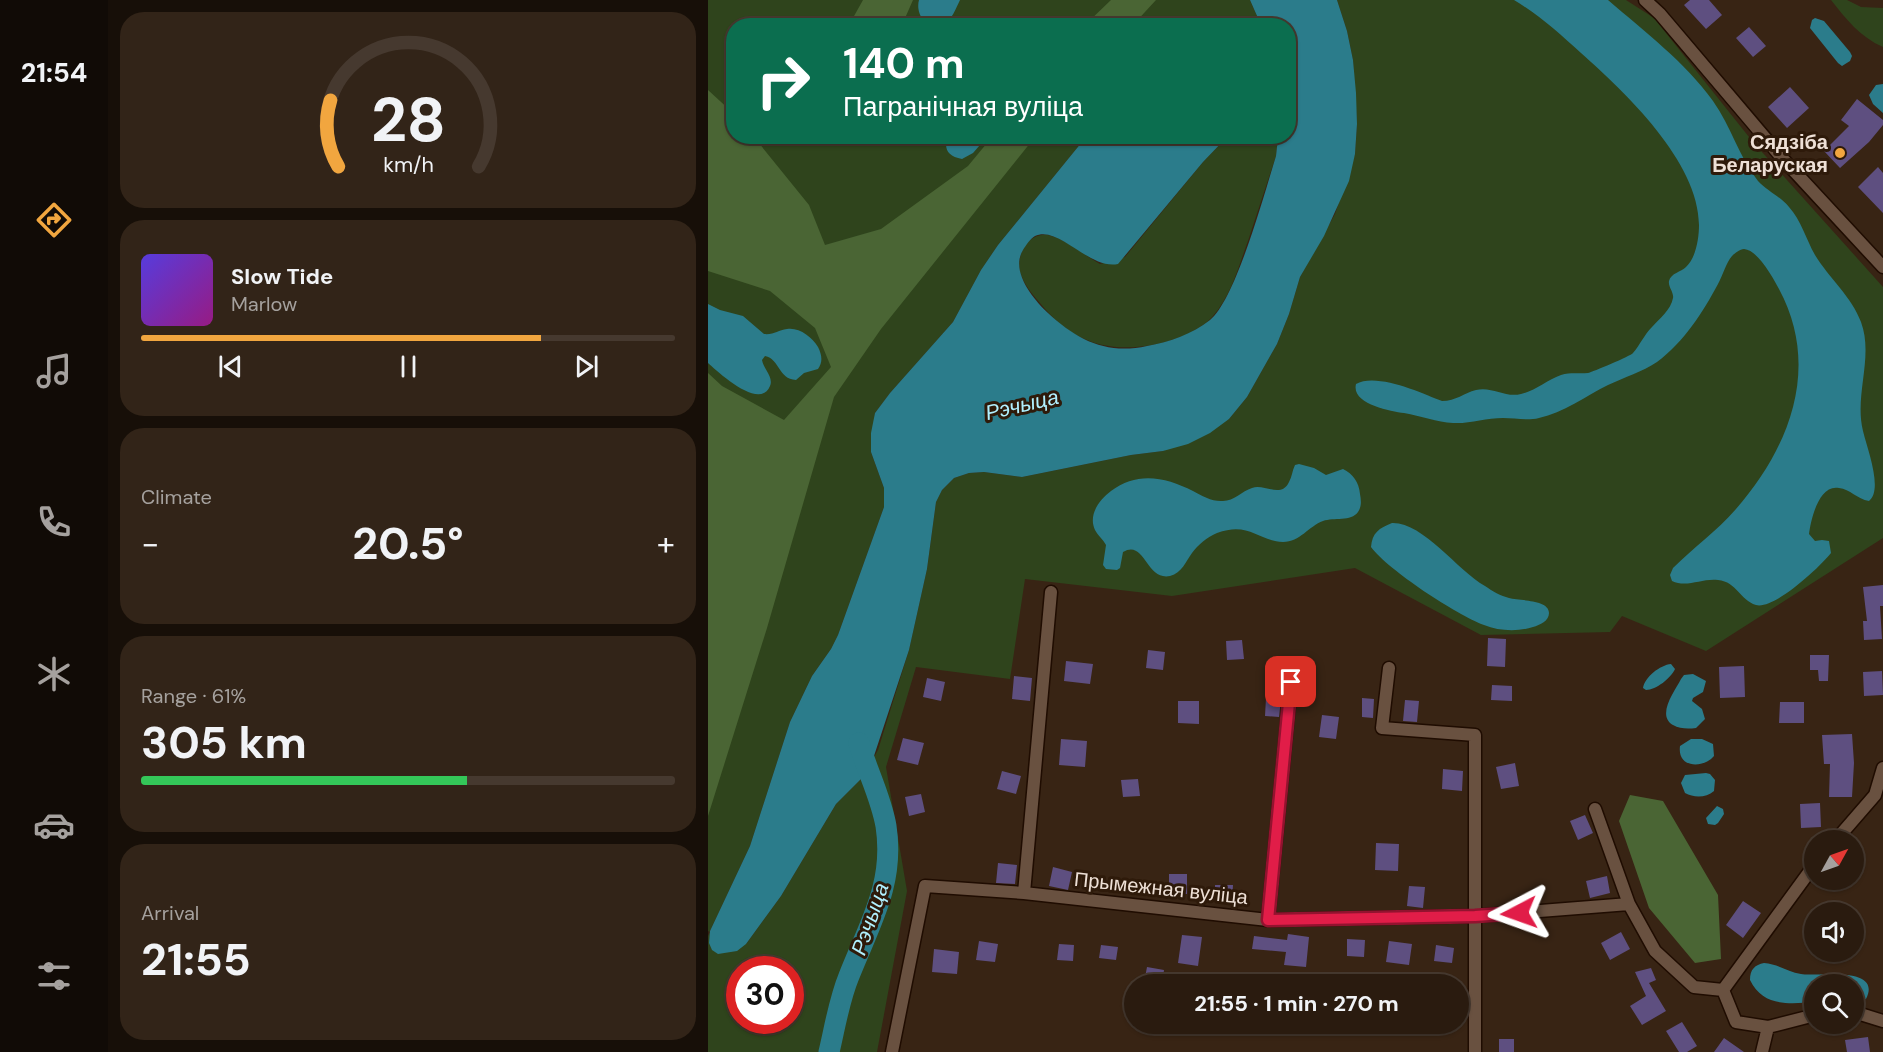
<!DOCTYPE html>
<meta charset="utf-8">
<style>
:root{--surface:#2a1b0f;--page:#322418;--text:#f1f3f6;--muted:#a5a19e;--line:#46392f;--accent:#f1a63f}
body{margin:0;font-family:"DM Sans",sans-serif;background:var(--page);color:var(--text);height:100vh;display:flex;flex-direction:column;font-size:22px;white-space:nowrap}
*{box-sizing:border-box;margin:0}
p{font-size:20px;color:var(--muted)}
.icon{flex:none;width:33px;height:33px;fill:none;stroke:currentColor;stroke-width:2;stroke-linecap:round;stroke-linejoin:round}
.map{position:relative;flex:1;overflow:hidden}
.drawer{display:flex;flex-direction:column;gap:12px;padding:12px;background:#170f08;width:600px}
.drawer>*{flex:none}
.hud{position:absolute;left:18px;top:18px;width:570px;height:126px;border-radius:24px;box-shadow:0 2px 4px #0004,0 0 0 2px var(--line);background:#0b6e4f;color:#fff;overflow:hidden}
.needle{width:39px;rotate:50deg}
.controls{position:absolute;left:1096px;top:830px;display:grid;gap:12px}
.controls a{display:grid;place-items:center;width:60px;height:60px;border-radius:50%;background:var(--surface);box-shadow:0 2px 4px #0004,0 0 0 2px var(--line);font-size:30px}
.speed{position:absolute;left:18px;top:956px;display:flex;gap:12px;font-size:30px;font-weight:700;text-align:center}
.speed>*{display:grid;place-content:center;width:78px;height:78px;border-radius:50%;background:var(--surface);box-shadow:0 2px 4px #0004,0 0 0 2px var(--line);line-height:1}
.speed .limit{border:9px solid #d22;background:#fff;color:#111}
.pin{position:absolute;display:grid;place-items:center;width:51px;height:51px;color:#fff;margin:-26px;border-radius:12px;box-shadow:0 3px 9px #0006}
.me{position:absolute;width:66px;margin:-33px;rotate:266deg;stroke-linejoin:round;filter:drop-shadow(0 0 4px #0008)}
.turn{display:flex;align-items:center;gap:21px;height:126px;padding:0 18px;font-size:27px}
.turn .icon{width:78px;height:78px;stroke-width:2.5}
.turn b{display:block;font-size:42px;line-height:51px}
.big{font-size:45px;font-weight:700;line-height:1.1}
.drawer .card{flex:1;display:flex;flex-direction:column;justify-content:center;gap:9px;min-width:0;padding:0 21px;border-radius:24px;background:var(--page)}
.drawer .dial{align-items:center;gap:0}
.dial svg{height:156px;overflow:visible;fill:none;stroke:var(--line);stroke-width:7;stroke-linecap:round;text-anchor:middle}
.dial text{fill:var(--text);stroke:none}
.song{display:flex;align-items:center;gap:18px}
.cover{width:72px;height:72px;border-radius:9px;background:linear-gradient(135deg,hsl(250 70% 55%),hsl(310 70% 35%))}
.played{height:6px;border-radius:3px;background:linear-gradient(90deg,var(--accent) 75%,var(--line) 75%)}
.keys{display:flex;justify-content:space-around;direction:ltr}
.heat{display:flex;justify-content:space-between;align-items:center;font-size:33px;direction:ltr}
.charge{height:9px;border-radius:4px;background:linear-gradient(90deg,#34c759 61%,var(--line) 0)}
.trip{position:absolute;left:416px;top:974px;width:345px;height:60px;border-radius:30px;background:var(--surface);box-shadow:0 2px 4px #0004,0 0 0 2px var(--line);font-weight:700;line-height:60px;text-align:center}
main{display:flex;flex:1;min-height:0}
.tab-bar{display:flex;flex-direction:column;width:108px;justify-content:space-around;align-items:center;background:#110b06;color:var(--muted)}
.tab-bar .icon{width:42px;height:42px}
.tab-bar .current{color:var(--accent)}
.tab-bar b{font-size:27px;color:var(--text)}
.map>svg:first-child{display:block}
</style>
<main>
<nav class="tab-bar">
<b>21:54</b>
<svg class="icon current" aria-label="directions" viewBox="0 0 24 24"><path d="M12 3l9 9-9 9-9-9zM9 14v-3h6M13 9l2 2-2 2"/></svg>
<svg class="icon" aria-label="music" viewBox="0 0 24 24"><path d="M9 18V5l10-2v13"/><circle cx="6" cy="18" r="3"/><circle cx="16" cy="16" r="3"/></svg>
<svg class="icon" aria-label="phone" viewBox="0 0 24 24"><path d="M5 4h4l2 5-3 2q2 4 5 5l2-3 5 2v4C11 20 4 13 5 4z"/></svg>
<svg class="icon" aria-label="climate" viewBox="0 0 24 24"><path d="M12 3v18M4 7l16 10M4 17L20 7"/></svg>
<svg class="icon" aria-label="car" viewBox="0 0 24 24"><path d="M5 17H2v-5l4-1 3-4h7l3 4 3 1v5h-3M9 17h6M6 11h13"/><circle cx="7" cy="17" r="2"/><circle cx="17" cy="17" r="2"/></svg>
<svg class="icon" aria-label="filters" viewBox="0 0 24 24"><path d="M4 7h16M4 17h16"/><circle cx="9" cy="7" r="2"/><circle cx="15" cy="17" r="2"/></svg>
</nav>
<section class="drawer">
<div class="card dial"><svg viewBox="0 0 100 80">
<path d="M14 69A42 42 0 1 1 86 69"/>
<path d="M14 69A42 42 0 0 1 10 35" stroke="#f1a63f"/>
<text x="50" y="56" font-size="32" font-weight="700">28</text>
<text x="50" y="72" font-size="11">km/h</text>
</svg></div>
<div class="card">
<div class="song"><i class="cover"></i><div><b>Slow Tide</b><p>Marlow</p></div></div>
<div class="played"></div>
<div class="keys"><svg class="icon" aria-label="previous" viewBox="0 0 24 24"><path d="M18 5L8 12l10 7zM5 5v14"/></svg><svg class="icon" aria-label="pause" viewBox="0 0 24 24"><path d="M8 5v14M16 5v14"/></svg><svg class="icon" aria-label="next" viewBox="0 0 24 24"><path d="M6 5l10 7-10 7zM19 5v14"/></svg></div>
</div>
<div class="card"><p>Climate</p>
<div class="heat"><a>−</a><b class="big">20.5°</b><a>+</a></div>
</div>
<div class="card"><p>Range · 61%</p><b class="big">305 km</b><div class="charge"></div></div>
<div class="card"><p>Arrival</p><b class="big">21:55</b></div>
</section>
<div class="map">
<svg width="1175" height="1052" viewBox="0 0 1175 1052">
<rect width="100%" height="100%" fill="#382414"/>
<path fill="#2f441c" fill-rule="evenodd" d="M 0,0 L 542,0 L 553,25 L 26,26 L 26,136 L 378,137 L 290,245 L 273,270 L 245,322 L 182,393 L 167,413 L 163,452 L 176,488 L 176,507 L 130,635 L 123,649 L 104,676 L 82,722 L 42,846 L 2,931 L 38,944 L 73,896 L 128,804 L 155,777 L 170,750 L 201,650 L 219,569 L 228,502 L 234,490 L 246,478 L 261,473 L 276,472 L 314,477 L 423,455 L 455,451 L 521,419 L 539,397 L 569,344 L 581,314 L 592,277 L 627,214 L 647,154 L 649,124 L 645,60 L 639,31 L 629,0 L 918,0 L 946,18 L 1045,142 L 1175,287 L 1175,538 L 998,651 L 914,616 L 902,632 L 773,635 L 647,568 L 464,596 L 317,579 L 302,679 L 208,667 L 178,767 L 199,891 L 169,1052 L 0,1052 L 0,936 L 2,932 L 0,931 ZM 32,969 L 82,969 L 82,1020 L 32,1020 Z
M 1123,0 L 1139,0 L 1153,7 L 1175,8 L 1175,47 C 1152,37 1138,19 1123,0 Z
M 519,137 L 570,137 L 568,156 C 559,183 550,211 541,238 C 531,265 524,294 505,316 C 494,330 465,341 449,344 C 400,354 363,342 332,303 C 324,294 316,284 312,272 C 308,255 320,232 340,235 C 358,239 376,255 392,264 L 417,257 L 495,162 Z"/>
<path fill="#4a6534" d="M 155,0 L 205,0 L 194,25 L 141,25 Z
M 403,0 L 448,0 L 425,25 L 377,25 Z
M 0,90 L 25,113 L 26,136 L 46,137 L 101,205 L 117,245 L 173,229 L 260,166 L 284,137 L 327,137 L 173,329 L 126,397 L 59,628 L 0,816 L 0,373 L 14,386 L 76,420 L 123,367 L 107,328 L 62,291 L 0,271 Z
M 922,795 L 955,801 L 1010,895 L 1013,959 L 987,963 L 941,908 L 911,821 Z"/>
<path fill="#2b7c8b" d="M 211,0 L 252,0 C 248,8 244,20 236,24 C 219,32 207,14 211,0 Z
M 542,0 L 629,0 L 639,31 L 645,60 L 648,93 L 649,124 L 647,154 L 641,181 L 616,236 L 592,277 L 581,314 L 569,344 L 539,397 L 521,419 L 502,433 L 480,444 L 455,451 L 423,455 L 314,477 L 276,472 L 261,473 L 246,478 L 234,490 L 228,502 L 219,569 L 201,650 L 163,765 L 155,777 L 128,804 L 73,896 L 38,944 L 29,951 L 10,954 L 4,950 L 1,943 L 2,931 L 42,846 L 82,722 L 104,676 L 123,649 L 130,635 L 176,507 L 176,488 L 163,452 L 163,433 L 167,413 L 182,393 L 245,322 L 273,270 L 290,245 L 378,137 L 519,137 L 495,162 L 410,264 C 381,270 351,225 327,236 C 322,239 318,245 315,250 C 302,271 325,299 340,313 C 369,340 399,355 439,346 C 462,342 484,334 502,320 C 528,299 557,191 568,156 L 570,137 L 580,136 L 580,26 L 553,25 Z
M 806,0 L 900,0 C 937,32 977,62 1005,101 C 1023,126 1031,157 1050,181 C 1059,191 1072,196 1081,207 C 1093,220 1098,239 1107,255 C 1121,278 1144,297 1153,322 C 1166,357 1146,395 1155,431 C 1160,451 1175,490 1161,501 C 1149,499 1142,489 1131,488 C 1111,484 1103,519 1101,534 L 1107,541 L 1114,540 L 1121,541 L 1123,553 C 1112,567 1066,610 1048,605 C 1032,600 1029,582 1010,580 C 994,578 979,588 964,581 L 962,575 L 965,568 C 985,548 1009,531 1028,509 C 1082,447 1113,367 1071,289 C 1065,278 1050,250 1036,249 C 1032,249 1027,253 1024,256 C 1018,263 1015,275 1010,284 C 995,312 976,342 949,362 C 934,372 917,377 900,385 C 878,396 855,413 831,418 C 819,421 807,418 795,418 C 778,418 761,424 745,423 C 729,422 713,416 696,413 C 682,411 643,404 648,384 C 668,372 714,393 734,401 C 748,401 756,393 768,390 C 784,386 797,398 813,394 C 827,391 839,380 853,375 C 863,372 871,374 880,373 C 884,372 923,356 925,353 C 932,345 936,335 944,327 C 951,319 963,310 965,298 C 966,292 960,287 961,281 C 963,273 973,272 978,267 C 988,258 991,238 991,225 C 991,162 917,92 873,53 C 852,34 831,15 806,0 Z
M 1107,18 L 1116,21 L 1142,52 L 1144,56 L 1142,61 L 1134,66 L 1130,63 L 1102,28 L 1104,20 Z
M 1175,84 L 1175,113 L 1165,104 L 1161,95 L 1168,85 Z
M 239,137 L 239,136 L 279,137 L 265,153 L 254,159 C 240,156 236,150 239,137 Z
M 0,304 L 12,310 L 35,316 L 56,334 C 66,335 70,330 79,329 C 91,327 104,337 110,347 C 114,355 115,362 110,369 L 96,373 L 88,380 C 70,379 72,359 57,356 L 54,360 C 55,368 66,377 62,386 C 52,411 10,372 0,363 Z
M 591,464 L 606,468 L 618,475 L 635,469 C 645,474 651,482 652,494 C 653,500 654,506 650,512 C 643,522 626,517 615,521 C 601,526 592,542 575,542 C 550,541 541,521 509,533 C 499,537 490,545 484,553 C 478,561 474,573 462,576 C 438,581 437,539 415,552 L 412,568 L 409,570 L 398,569 L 395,565 L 398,545 C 395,539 390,536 387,530 C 380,515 391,500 403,491 C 429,471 458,477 485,491 C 494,496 505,502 515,501 C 526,501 534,491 544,488 C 556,483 573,499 581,482 C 584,477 584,471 587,465 Z
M 684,523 C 715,522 749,570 777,586 C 784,591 793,596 801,598 C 811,601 841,599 841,613 C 841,621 832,625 825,627 C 809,632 791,631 776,625 C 749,615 680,570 663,547 C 664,533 671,528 684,523 Z
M 963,664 L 967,669 C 963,678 948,690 938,690 L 935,688 C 937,677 952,665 963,664 Z
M 985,674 L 998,681 L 995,692 L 985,698 L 984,701 L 994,709 L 997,719 L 988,728 C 980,729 972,729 965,725 C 948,715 967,691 973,679 L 976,675 Z
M 983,739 L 994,739 L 1005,744 L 1006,756 C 995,769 969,768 972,746 Z
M 998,773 L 1002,774 L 1007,780 L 1006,791 C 998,798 986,798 977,793 L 973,783 L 977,775 Z
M 1009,806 L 1015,809 L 1016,814 L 1010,823 L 1007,825 L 1000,824 L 998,818 Z
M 1056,963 C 1070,964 1080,972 1093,974 C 1108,977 1175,965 1158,999 L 1146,1002 L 1146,984 L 1107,984 L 1107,1002 C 1081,1004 1055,1007 1042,980 C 1042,969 1047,965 1056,963 Z"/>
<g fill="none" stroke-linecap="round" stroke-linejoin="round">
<path stroke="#2b7c8b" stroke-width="21" d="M 121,1052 C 127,1027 131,1000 141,976 C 161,925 187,884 178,826 C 173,797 159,771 151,743"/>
</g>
<path fill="#5e4f80" d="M 982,0 L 1001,0 L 1014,15 L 998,29 L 976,5 Z
M 1041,27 L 1058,46 L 1045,57 L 1028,38 Z
M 1082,87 L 1101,108 L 1079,128 L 1060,107 Z
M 1149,99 L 1175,120 L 1175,125 L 1161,142 L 1132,168 L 1116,151 L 1141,126 L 1133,120 Z
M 1170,167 L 1175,173 L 1175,213 L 1150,187 Z
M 1175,585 L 1175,606 L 1172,606 L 1174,639 L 1156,640 L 1155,621 L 1159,621 L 1155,587 Z
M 780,638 L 798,639 L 797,667 L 779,666 Z
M 534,640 L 536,659 L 519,660 L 518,641 Z
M 440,650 L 457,652 L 455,670 L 438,668 Z
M 1102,655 L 1121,655 L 1120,681 L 1111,681 L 1110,670 L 1102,670 Z
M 358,661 L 385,664 L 382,684 L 356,681 Z
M 1036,666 L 1037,697 L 1012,698 L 1011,667 Z
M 1174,671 L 1175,695 L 1156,696 L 1155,672 Z
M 306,676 L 324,678 L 322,701 L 304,699 Z
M 219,678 L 237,682 L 233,701 L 215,697 Z
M 784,685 L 804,686 L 804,701 L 783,700 Z
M 558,698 L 573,699 L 571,717 L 557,716 Z
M 654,698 L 666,699 L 665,718 L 654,717 Z
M 697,700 L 711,701 L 709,722 L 695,721 Z
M 470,701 L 491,701 L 491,724 L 470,723 Z
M 1072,702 L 1096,702 L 1096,723 L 1071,723 Z
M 614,715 L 631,717 L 628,739 L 611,737 Z
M 1144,734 L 1146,763 L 1144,797 L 1121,797 L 1122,764 L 1116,764 L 1114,735 Z
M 195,738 L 216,743 L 210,765 L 189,760 Z
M 353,739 L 379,741 L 377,767 L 351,765 Z
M 807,763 L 811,786 L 793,789 L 788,767 Z
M 735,769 L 755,771 L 754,791 L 734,789 Z
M 294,771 L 313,776 L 308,794 L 289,789 Z
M 430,779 L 432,796 L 415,797 L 413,780 Z
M 213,794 L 217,812 L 201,816 L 197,797 Z
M 1112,803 L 1113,827 L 1093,828 L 1092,804 Z
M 877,815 L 885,833 L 870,840 L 862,821 Z
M 668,843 L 691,844 L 690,871 L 667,870 Z
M 290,863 L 309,865 L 307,884 L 288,883 Z
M 345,867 L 364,872 L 360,890 L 341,886 Z
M 461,874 L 479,874 L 479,894 L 461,894 Z
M 899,876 L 902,893 L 882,898 L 878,881 Z
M 507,885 L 525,885 L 524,902 L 507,902 Z
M 701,886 L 717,887 L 715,908 L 699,906 Z
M 1035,901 L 1053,913 L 1035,938 L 1018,925 Z
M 913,932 L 922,949 L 902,960 L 893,943 Z
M 580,934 L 601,937 L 598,967 L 576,965 L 578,952 L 544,949 L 546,936 L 579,940 Z
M 474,935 L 494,937 L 490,966 L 470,963 Z
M 639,939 L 657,940 L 656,957 L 639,956 Z
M 271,941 L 290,944 L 287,962 L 268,960 Z
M 681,941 L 704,944 L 701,965 L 678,962 Z
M 351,944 L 366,945 L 365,961 L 349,960 Z
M 393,945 L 410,947 L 408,960 L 391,958 Z
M 728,945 L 746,948 L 744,963 L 726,961 Z
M 226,949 L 251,952 L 249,974 L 224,972 Z
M 439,967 L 456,970 L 454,984 L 436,983 Z
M 943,968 L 948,980 L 941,983 L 958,1011 L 934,1025 L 922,1006 L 938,996 L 927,972 Z
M 974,1022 L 989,1046 L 979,1052 L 971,1052 L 958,1031 Z
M 1160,1037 L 1162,1052 L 1139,1052 L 1137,1040 Z
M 1016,1038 L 1036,1052 L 1006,1052 Z
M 791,1039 L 806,1039 L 806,1052 L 791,1052 Z"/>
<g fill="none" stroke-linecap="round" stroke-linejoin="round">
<defs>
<path id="minor" d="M 937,0 L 952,14 L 1075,159 L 1175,267
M 681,668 L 674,728 L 767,735 L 767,1052
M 887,809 L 921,904 L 947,951 L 986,987 L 1015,990
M 1128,840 L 1167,795 L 1175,768
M 316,893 L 343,592
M 560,920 L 583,683
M 1015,990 L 1107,864
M 1015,990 L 1028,1022 L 1060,1027 L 1107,1015
M 1146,1012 L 1175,1021
M 184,1052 L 217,886 L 316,893 L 560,920 L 767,916 L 921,904
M 1054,1052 L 1060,1027"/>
</defs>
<use href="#minor" stroke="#1f0c01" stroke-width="15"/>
<use href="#minor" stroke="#695140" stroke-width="12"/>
</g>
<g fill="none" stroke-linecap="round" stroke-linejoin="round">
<defs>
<path id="route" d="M 583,682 L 560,920 L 767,916 L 811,913"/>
</defs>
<use href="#route" stroke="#92132f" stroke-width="15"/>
<use href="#route" stroke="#e11d48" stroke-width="10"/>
</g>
<circle fill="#f1a63f" stroke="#2e1a0a" stroke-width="2" cx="1132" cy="153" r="6"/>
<g text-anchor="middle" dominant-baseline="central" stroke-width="6" stroke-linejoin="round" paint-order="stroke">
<g font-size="20" font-weight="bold" fill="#eee0d6" stroke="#2e1a0a" text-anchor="end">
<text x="1120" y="142">Сядзіба<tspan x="1120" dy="23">Беларуская</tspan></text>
</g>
<g font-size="20" fill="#eee0d6" stroke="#2e1a0a">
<text transform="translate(453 888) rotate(6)">Прымежная вуліца</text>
</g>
<g font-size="21" font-style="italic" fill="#b1f1ff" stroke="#2e1a0a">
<text transform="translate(314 405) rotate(-13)">Рэчыца</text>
<text transform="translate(162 919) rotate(-71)">Рэчыца</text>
</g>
</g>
</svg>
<div class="controls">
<a><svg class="needle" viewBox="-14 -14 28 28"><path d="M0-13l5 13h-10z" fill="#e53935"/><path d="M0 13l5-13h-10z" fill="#a5a19e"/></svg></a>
<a><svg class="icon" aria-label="sound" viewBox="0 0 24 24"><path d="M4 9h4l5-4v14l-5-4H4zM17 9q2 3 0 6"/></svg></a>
<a><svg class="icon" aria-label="search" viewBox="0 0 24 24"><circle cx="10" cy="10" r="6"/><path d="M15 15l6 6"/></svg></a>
</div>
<div class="speed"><div class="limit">30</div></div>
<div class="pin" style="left:583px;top:682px;background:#d93025"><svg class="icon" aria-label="arrive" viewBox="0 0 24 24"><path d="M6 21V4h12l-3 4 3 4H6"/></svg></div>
<svg class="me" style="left:811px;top:913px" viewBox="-20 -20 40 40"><path d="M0-17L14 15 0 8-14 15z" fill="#e11d48" stroke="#fff" stroke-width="4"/></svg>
<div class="trip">21:55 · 1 min · 270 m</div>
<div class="hud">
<div class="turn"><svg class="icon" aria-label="right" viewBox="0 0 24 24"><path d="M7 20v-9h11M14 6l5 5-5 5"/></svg><div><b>140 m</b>Пагранічная вуліца</div></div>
</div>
</div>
</main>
